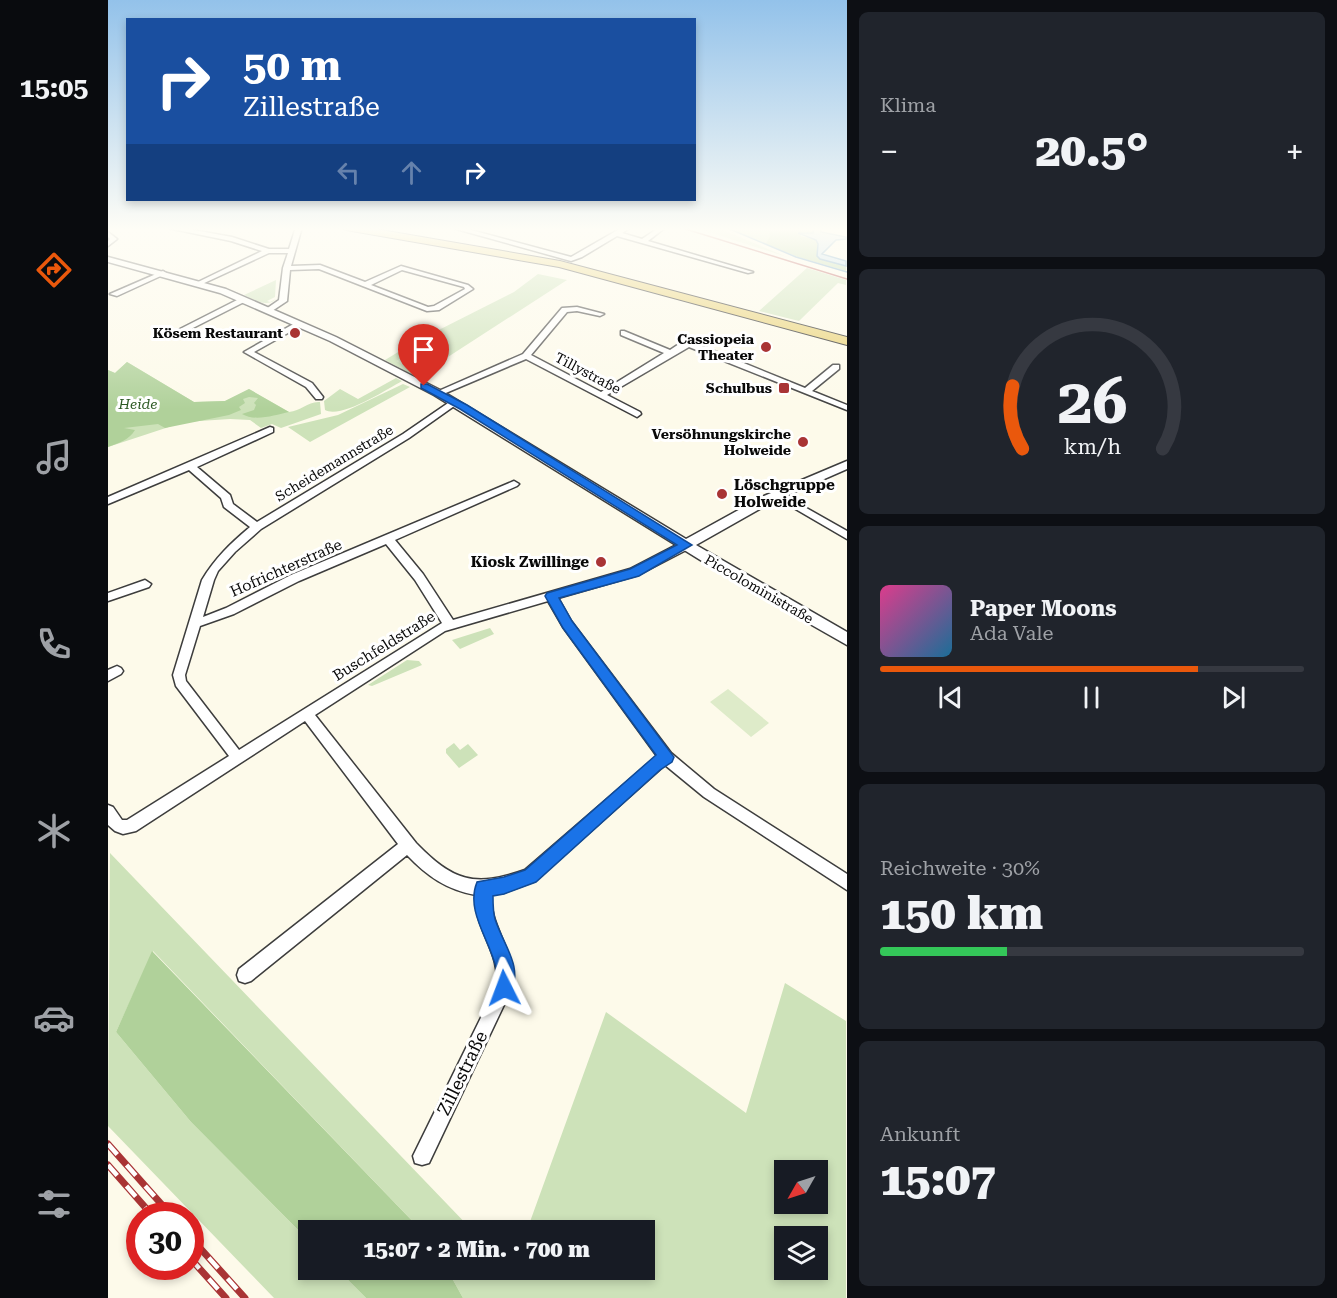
<!DOCTYPE html>
<html lang="de">
<meta charset="utf-8">
<style>
:root{--surface:#171b24;--page:#20242c;--text:#f1f3f6;--muted:#9ea1a6;--line:#363941;--accent:#ea580c}
body{margin:0;font-family:"Roboto Serif",serif;background:var(--page);color:var(--text);height:100vh;display:flex;flex-direction:column;font-size:22px;white-space:nowrap}
*{box-sizing:border-box;margin:0}
p{font-size:20px;color:var(--muted)}
.icon{flex:none;width:33px;height:33px;fill:none;stroke:currentColor;stroke-width:2;stroke-linecap:round;stroke-linejoin:round}
.map{position:relative;flex:1;overflow:hidden}
.side{display:flex;flex-direction:column;gap:12px;padding:12px;background:#0d0f14;width:490px}
.side>*{flex:none}
.top-card{position:absolute;left:18px;top:18px;width:570px;height:183px;border-radius:0px;box-shadow:0 3px 9px #0003;background:#1a4fa0;color:#fff;overflow:hidden}
.needle{width:39px;rotate:231deg}
.tools{position:absolute;left:666px;top:1160px;display:grid;gap:12px}
.tools a{display:grid;place-items:center;width:54px;height:54px;border-radius:0px;background:var(--surface);box-shadow:0 3px 9px #0003;font-size:30px}
.speed{position:absolute;left:18px;top:1202px;display:flex;gap:12px;font-size:30px;font-weight:700;text-align:center}
.speed>*{display:grid;place-content:center;width:78px;height:78px;border-radius:50%;background:var(--surface);box-shadow:0 3px 9px #0003;line-height:1}
.speed .limit{border:9px solid #d22;background:#fff;color:#111}
.pin{position:absolute;display:grid;place-items:center;width:51px;height:51px;color:#fff;margin:-62px -26px;border-radius:50% 50% 50% 0;rotate:-45deg;box-shadow:0 0 6px #0007}
.pin .icon{rotate:45deg}
.me{position:absolute;width:66px;margin:-33px;rotate:357deg;stroke-linejoin:round;filter:drop-shadow(0 0 4px #0008)}
.turn{display:flex;align-items:center;gap:21px;height:126px;padding:0 18px;font-size:27px}
.turn .icon{width:78px;height:78px;stroke-width:2.5}
.turn b{display:block;font-size:42px;line-height:51px}
.lanes{display:flex;align-items:center;height:57px;padding:0 18px;background:#0003;justify-content:center;gap:30px;direction:ltr}
.lanes .off{opacity:.35}
.big{font-size:45px;font-weight:800;line-height:1.1}
.side .widget{flex:1;display:flex;flex-direction:column;justify-content:center;gap:9px;min-width:0;padding:0 21px;border-radius:9px;background:var(--page)}
.side .dial{align-items:center;gap:0}
.dial svg{height:156px;overflow:visible;fill:none;stroke:var(--line);stroke-width:7;stroke-linecap:round;text-anchor:middle}
.dial text{fill:var(--text);stroke:none}
.song{display:flex;align-items:center;gap:18px}
.cover{width:72px;height:72px;border-radius:9px;background:linear-gradient(135deg,hsl(330 70% 55%),hsl(200 70% 35%))}
.played{height:6px;border-radius:3px;background:linear-gradient(90deg,var(--accent) 75%,var(--line) 75%)}
.keys{display:flex;justify-content:space-around;direction:ltr}
.heat{display:flex;justify-content:space-between;align-items:center;font-size:33px;direction:ltr}
.charge{height:9px;border-radius:4px;background:linear-gradient(90deg,#34c759 30%,var(--line) 0)}
.trip{position:absolute;left:190px;top:1220px;width:357px;height:60px;border-radius:0px;background:var(--surface);box-shadow:0 3px 9px #0003;font-weight:800;line-height:60px;text-align:center}
main{display:flex;flex:1;min-height:0}
.menu{display:flex;flex-direction:column;width:108px;justify-content:space-around;align-items:center;background:#090b0e;color:var(--muted)}
.menu .icon{width:42px;height:42px}
.menu .on{color:var(--accent)}
.menu b{font-size:27px;color:var(--text)}
.map>svg:first-child{display:block}
</style>
<main>
<nav class="menu">
<b>15:05</b>
<svg class="icon on" aria-label="directions" viewBox="0 0 24 24"><path d="M12 3l9 9-9 9-9-9zM9 14v-3h6M13 9l2 2-2 2"/></svg>
<svg class="icon" aria-label="music" viewBox="0 0 24 24"><path d="M9 18V5l10-2v13"/><circle cx="6" cy="18" r="3"/><circle cx="16" cy="16" r="3"/></svg>
<svg class="icon" aria-label="phone" viewBox="0 0 24 24"><path d="M5 4h4l2 5-3 2q2 4 5 5l2-3 5 2v4C11 20 4 13 5 4z"/></svg>
<svg class="icon" aria-label="climate" viewBox="0 0 24 24"><path d="M12 3v18M4 7l16 10M4 17L20 7"/></svg>
<svg class="icon" aria-label="car" viewBox="0 0 24 24"><path d="M5 17H2v-5l4-1 3-4h7l3 4 3 1v5h-3M9 17h6M6 11h13"/><circle cx="7" cy="17" r="2"/><circle cx="17" cy="17" r="2"/></svg>
<svg class="icon" aria-label="filters" viewBox="0 0 24 24"><path d="M4 7h16M4 17h16"/><circle cx="9" cy="7" r="2"/><circle cx="15" cy="17" r="2"/></svg>
</nav>
<div class="map">
<svg width="739" height="1298" viewBox="0 0 739 1298">
<rect width="100%" height="100%" fill="#fdfaea"/>
<path fill="#cde2b9" fill-rule="evenodd" d="M 618,227 L 684,227 L 658,244 Z
M 699,268 L 738,280 L 738,285 L 730,283 L 691,321 L 651,311 Z
M 430,274 L 459,280 L 309,377 L 277,360 L 305,343 L 406,292 Z
M 168,280 L 167,297 L 159,301 L 162,302 L 168,299 C 158,308 147,300 136,295 Z
M 19,362 L 86,402 L 117,401 L 141,389 L 181,412 C 193,411 200,401 212,402 L 213,414 L 173,428 L 164,424 L 153,428 L 142,420 L 122,419 L 76,422 L 0,447 L 0,370 L 7,373 Z
M 288,378 L 294,381 C 278,390 233,419 217,410 L 216,401 L 232,389 L 250,399 Z
M 295,384 L 302,387 L 202,442 L 180,427 L 230,415 Z
M 382,628 L 386,634 L 352,649 L 344,640 Z
M 299,660 L 311,661 L 314,665 L 264,686 L 260,685 Z
M 346,743 L 352,750 L 360,744 L 370,755 L 351,768 L 338,753 L 338,749 Z
M 2,853 L 364,1230 L 313,1230 L 45,951 L 8,1032 L 83,1122 L 201,1241 L 201,1269 L 229,1269 L 258,1298 L 166,1298 L 0,1126 Z
M 677,983 L 738,1021 L 738,1298 L 355,1298 L 339,1269 L 401,1269 L 404,1272 L 405,1269 L 537,1269 L 537,1230 L 419,1230 L 498,1012 L 638,1113 ZM 676,1170 L 710,1170 L 710,1203 L 676,1203 ZM 676,1236 L 710,1236 L 710,1269 L 676,1269 Z"/>
<path fill="#b0d19a" d="M 670,227 L 706,227 L 706,233 L 694,232 L 693,236 L 708,240 L 710,244 L 709,256 L 712,259 L 738,266 L 738,271 L 690,257 L 658,244 L 662,236 L 661,232 Z
M 19,362 L 86,402 L 117,401 L 141,389 L 181,412 C 167,415 147,422 134,414 L 146,410 L 148,405 L 146,403 L 150,398 L 141,397 L 135,399 L 137,403 L 131,407 L 133,410 L 121,415 L 57,428 L 50,424 L 16,428 L 27,430 C 21,440 11,443 0,447 L 0,370 L 7,373 Z
M 44,951 L 313,1230 L 201,1230 L 201,1241 L 83,1122 L 8,1032 Z
M 229,1269 L 339,1269 L 355,1298 L 258,1298 Z"/>
<path fill="#deebc9" d="M 585,227 L 608,227 L 679,257 Z
M 311,347 L 328,354 L 304,369 L 288,361 Z
M 620,689 L 661,723 L 643,737 L 602,702 Z"/>
<path fill="#b5d6ee" stroke="#4588bc" stroke-width="1.5" d="M 706,227 L 713,227 L 713,232 L 738,237 L 738,239 L 728,240 L 714,254 L 738,261 L 738,266 L 712,259 L 709,256 L 710,244 L 708,240 L 690,233 L 705,233 Z"/>
<g fill="none" stroke-linecap="round" stroke-linejoin="round">
<path stroke="#4588bc" stroke-width="1.5" d="M 617,227 L 688,257 L 739,272"/>
<defs>
<path id="minor" d="M 55,227 L 69,227 L 124,237 L 161,249 L 181,249 L 188,227 L 194,227 L 183,266 L 212,265 L 257,282 L 293,266 L 360,285 L 365,289 L 331,310 L 319,311 L 211,269 L 182,270 L 179,301 L 161,313 L 157,311 L 158,309 L 171,300 L 175,268 L 180,253 L 161,253 L 92,285 L 90,284 L 90,282 L 154,251 L 123,241 ZM 294,270 L 356,287 L 357,289 L 326,306 L 320,307 L 263,285 Z
M 341,227 L 352,227 L 463,257 L 515,227 L 523,227 L 514,233 L 534,239 L 552,227 L 558,227 L 540,241 L 645,272 L 640,273 L 509,236 L 474,257 L 463,261 Z
M 0,232 L 9,239 L 0,246 L 0,241 L 2,239 L 0,237 Z
M 55,271 L 58,273 L 57,274 L 9,296 L 2,294 Z
M 133,298 L 140,300 L 79,331 L 72,329 Z
M 469,307 L 496,314 L 492,316 L 469,311 L 459,312 L 423,355 L 493,392 L 556,353 L 513,335 L 513,331 L 516,331 L 562,350 L 571,344 L 584,342 L 697,388 L 725,365 L 731,365 L 731,369 L 704,391 L 739,405 L 739,410 L 581,347 L 499,395 L 532,412 L 533,414 L 529,417 L 418,359 L 333,395 L 326,393 L 415,354 L 454,308 Z
M 189,322 L 196,324 L 146,352 L 204,383 L 215,397 L 214,399 L 208,399 L 198,387 L 136,352 Z
M 346,399 L 350,402 L 349,404 L 301,438 L 153,529 L 127,552 L 110,571 L 106,580 L 95,617 L 118,608 L 183,575 L 406,481 L 411,484 L 409,486 L 287,540 L 315,574 L 345,620 L 522,569 L 574,542 L 582,542 L 583,545 L 582,548 L 530,575 L 450,598 L 463,621 L 563,753 L 606,789 L 739,874 L 739,890 L 596,797 L 557,765 L 427,881 L 395,893 L 383,894 C 381,928 410,953 404,988 L 321,1163 L 314,1165 L 307,1163 L 305,1156 L 388,987 C 394,953 365,928 368,895 C 339,890 319,876 299,855 L 143,981 L 137,983 L 131,981 L 129,975 L 131,969 L 290,844 L 197,721 L 28,831 L 15,834 L 7,831 L 0,825 L 0,805 L 5,807 L 14,820 L 19,820 L 121,756 L 68,686 L 65,675 L 94,580 C 107,558 123,543 142,527 L 116,507 L 113,498 L 81,470 L 0,504 L 0,497 L 162,427 L 165,428 L 165,432 L 89,467 L 122,495 L 125,504 L 149,522 L 295,434 ZM 278,544 L 307,580 L 334,623 L 131,750 L 78,681 L 77,675 L 92,626 L 126,614 L 191,581 ZM 440,601 L 455,627 L 549,756 L 417,870 C 366,888 345,881 308,843 L 207,715 L 337,631 Z
M 670,492 L 739,531 L 739,539 L 667,497 L 667,493 Z
M 37,580 L 43,584 L 41,587 L 0,601 L 0,593 Z
M 9,666 L 13,668 L 15,671 L 13,674 L 0,681 L 0,670 Z"/>
<path id="tertiary" d="M 0,257 L 118,289 L 228,337 L 334,391 L 578,539 L 656,496 L 739,461 L 739,469 L 664,502 L 588,545 L 739,632 L 739,645 L 623,579 L 326,395 L 222,341 L 112,293 L 0,262 Z"/>
<path id="primary" d="M 233,227 L 256,227 L 452,261 L 739,337 L 739,345 L 451,267 L 238,230 Z"/>
</defs>
<use href="#minor" stroke="#3d3d3d" stroke-width="3"/>
<use href="#tertiary" stroke="#3d3d3d" stroke-width="3"/>
<use href="#primary" stroke="#1b1b1b" stroke-width="2"/>
<use href="#minor" fill="#fff" fill-rule="evenodd"/>
<use href="#tertiary" fill="#fff" fill-rule="evenodd"/>
<use href="#primary" fill="#e8cf6f" fill-rule="evenodd"/>
<path stroke="#a93435" stroke-width="1.5" d="M 571,227 L 739,279"/>
<defs>
<path id="rail" d="M 0,1144 L 63,1215
M 0,1165 L 44,1215
M 82,1237 L 137,1298
M 82,1258 L 118,1298"/>
</defs>
<use href="#rail" stroke="#a93435" stroke-width="7"/>
<use href="#rail" stroke="#fff" stroke-width="4.5" stroke-dasharray="14" stroke-linecap="butt"/>
</g>
<linearGradient id="sky" x2="0" y2="1"><stop stop-color="#93c2ea"/><stop offset="0.56" stop-color="#fefdf6"/><stop offset="1" stop-color="#fefdf6" stop-opacity="0"/></linearGradient>
<rect width="739" height="409" fill="url(#sky)"/>
<path fill="#1a73e8" stroke="#114b97" stroke-width="1.5" d="M 313,384 L 319,384 L 359,405 L 584,545 L 531,576 L 451,598 L 464,621 L 566,757 L 564,762 L 552,770 L 428,882 L 396,894 L 385,896 C 385,903 385,912 387,919 C 396,947 415,965 403,995 L 396,998 L 389,995 C 385,986 390,978 388,968 C 382,940 357,911 369,882 L 396,877 L 417,870 L 548,755 L 455,628 L 437,596 L 439,593 L 522,569 L 569,545 L 352,409 L 313,388 Z"/>
<g fill="#a93435" stroke="#fff" stroke-width="2">
<circle cx="187" cy="333" r="6"/>
<circle cx="658" cy="347" r="6"/>
<rect x="670" y="382" width="12" height="12" rx="3"/>
<circle cx="695" cy="442" r="6"/>
<circle cx="614" cy="494" r="6"/>
<circle cx="493" cy="562" r="6"/>
</g>
<g text-anchor="middle" dominant-baseline="central" stroke-width="6" stroke-linejoin="round" paint-order="stroke">
<g font-size="14" font-weight="bold" fill="#0a0a0a" stroke="#fff" text-anchor="end">
<text x="175" y="333">Kösem Restaurant</text>
<text x="646" y="339">Cassiopeia<tspan x="646" dy="16">Theater</tspan></text>
<text x="664" y="388">Schulbus</text>
<text x="683" y="434">Versöhnungskirche<tspan x="683" dy="16">Holweide</tspan></text>
</g>
<g font-size="14" fill="#0a0a0a" stroke="#fff">
<text transform="translate(480 373) rotate(28)">Tillystraße</text>
<text transform="translate(226 463) rotate(-31)">Scheidemannstraße</text>
<text transform="translate(651 589) rotate(30)">Piccoloministraße</text>
</g>
<g font-size="14" font-style="italic" fill="#2c5923" stroke="#fff">
<text x="30" y="404">Heide</text>
</g>
<g font-size="15" font-weight="bold" fill="#0a0a0a" stroke="#fff" text-anchor="start">
<text x="626" y="485">Löschgruppe<tspan x="626" dy="17">Holweide</tspan></text>
<text x="481" y="562" text-anchor="end">Kiosk Zwillinge</text>
</g>
<g font-size="15" fill="#0a0a0a" stroke="#fff">
<text transform="translate(178 568) rotate(-24)">Hofrichterstraße</text>
<text transform="translate(276 646) rotate(-32)">Buschfeldstraße</text>
</g>
<g font-size="18" fill="#0a0a0a" stroke="#fff">
<text transform="translate(354 1073) rotate(-64)">Zillestraße</text>
</g>
</g>
</svg>
<div class="tools">
<a><svg class="needle" viewBox="-14 -14 28 28"><path d="M0-13l5 13h-10z" fill="#e53935"/><path d="M0 13l5-13h-10z" fill="#9ea1a6"/></svg></a>
<a><svg class="icon" aria-label="layers" viewBox="0 0 24 24"><path d="M12 4l9 5-9 5-9-5zM3 14l9 5 9-5"/></svg></a>
</div>
<div class="speed"><div class="limit">30</div></div>
<div class="pin" style="left:316px;top:386px;background:#d93025"><svg class="icon" aria-label="arrive" viewBox="0 0 24 24"><path d="M6 21V4h12l-3 4 3 4H6"/></svg></div>
<svg class="me" style="left:396px;top:988px" viewBox="-20 -20 40 40"><path d="M0-17L14 15 0 8-14 15z" fill="#1a73e8" stroke="#fff" stroke-width="4"/></svg>
<div class="trip">15:07 · 2 Min. · 700 m</div>
<div class="top-card">
<div class="turn"><svg class="icon" aria-label="right" viewBox="0 0 24 24"><path d="M7 20v-9h11M14 6l5 5-5 5"/></svg><div><b>50 m</b>Zillestraße</div></div>
<div class="lanes"><svg class="icon off" aria-label="left" viewBox="0 0 24 24"><path d="M17 20v-9H6M10 6l-5 5 5 5"/></svg><svg class="icon off" aria-label="ahead" viewBox="0 0 24 24"><path d="M12 20V5M6 11l6-6 6 6"/></svg><svg class="icon" aria-label="right" viewBox="0 0 24 24"><path d="M7 20v-9h11M14 6l5 5-5 5"/></svg></div>
</div>
</div>
<section class="side">
<div class="widget"><p>Klima</p>
<div class="heat"><a>−</a><b class="big">20.5°</b><a>+</a></div>
</div>
<div class="widget dial"><svg viewBox="0 0 100 80">
<path d="M14 69A42 42 0 1 1 86 69"/>
<path d="M14 69A42 42 0 0 1 9 37" stroke="#ea580c"/>
<text x="50" y="56" font-size="32" font-weight="700">26</text>
<text x="50" y="72" font-size="11">km/h</text>
</svg></div>
<div class="widget">
<div class="song"><i class="cover"></i><div><b>Paper Moons</b><p>Ada Vale</p></div></div>
<div class="played"></div>
<div class="keys"><svg class="icon" aria-label="previous" viewBox="0 0 24 24"><path d="M18 5L8 12l10 7zM5 5v14"/></svg><svg class="icon" aria-label="pause" viewBox="0 0 24 24"><path d="M8 5v14M16 5v14"/></svg><svg class="icon" aria-label="next" viewBox="0 0 24 24"><path d="M6 5l10 7-10 7zM19 5v14"/></svg></div>
</div>
<div class="widget"><p>Reichweite · 30%</p><b class="big">150 km</b><div class="charge"></div></div>
<div class="widget"><p>Ankunft</p><b class="big">15:07</b></div>
</section>
</main>
